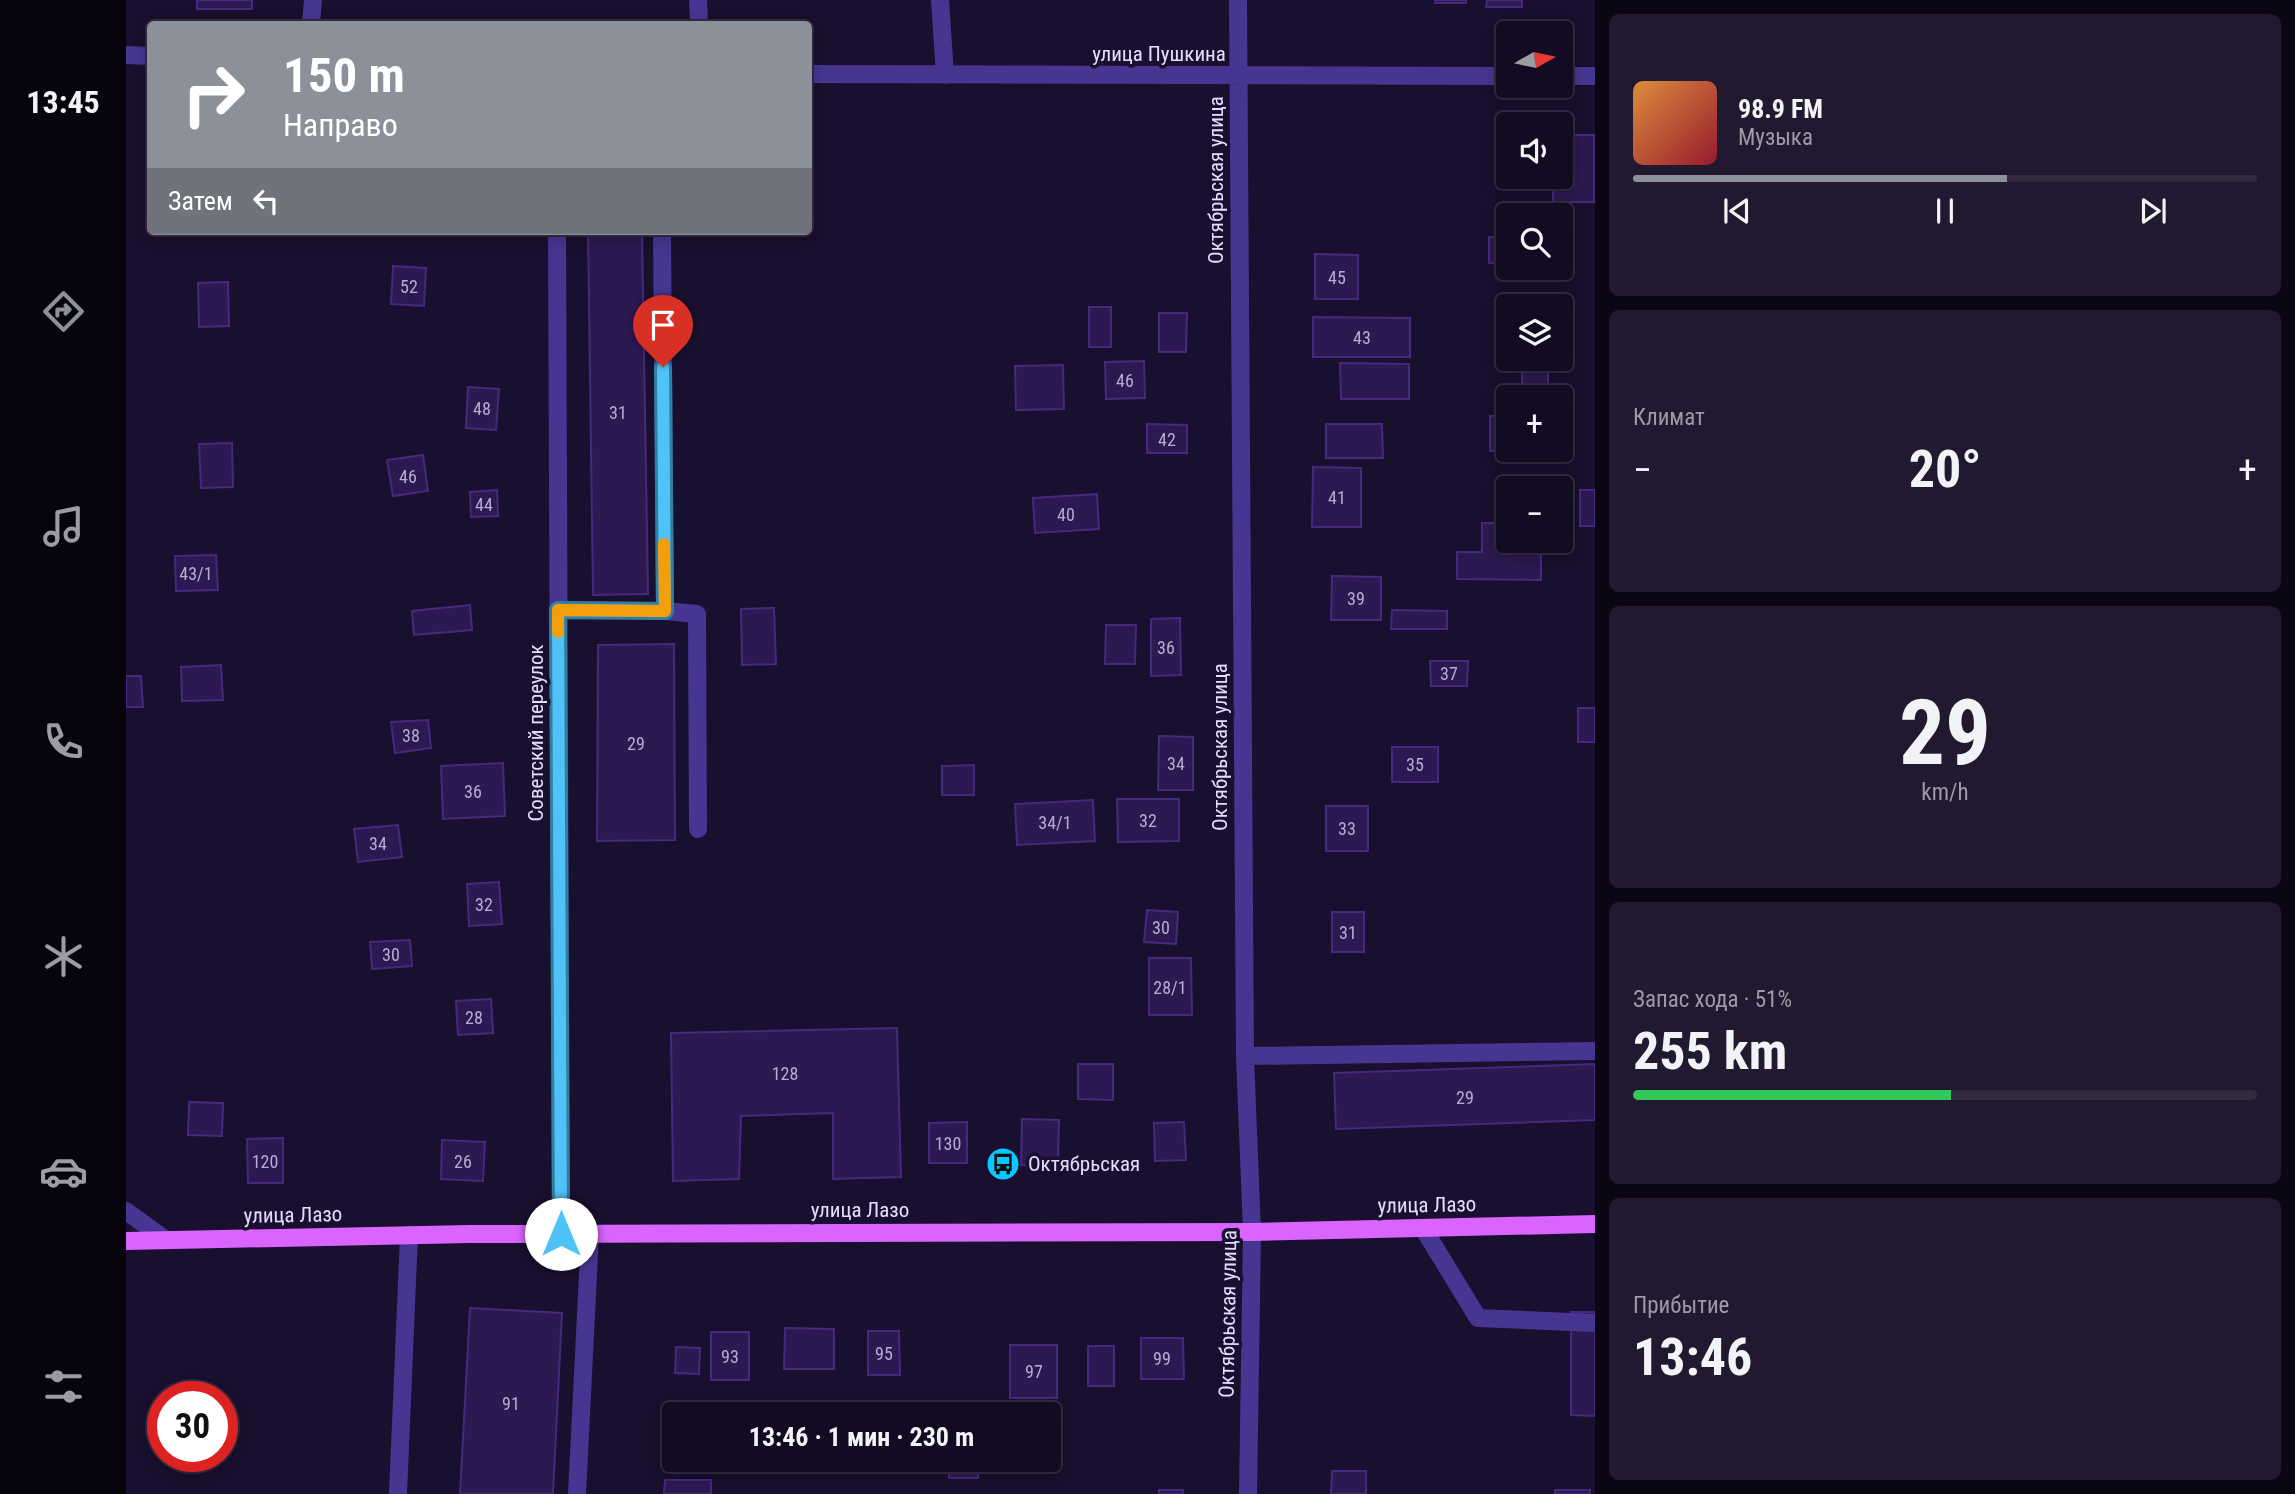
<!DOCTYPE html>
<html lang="ru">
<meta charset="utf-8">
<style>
:root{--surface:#130b22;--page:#20192f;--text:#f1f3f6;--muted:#9d9ba5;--line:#322b40;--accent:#8c9099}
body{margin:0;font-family:"Roboto Condensed",sans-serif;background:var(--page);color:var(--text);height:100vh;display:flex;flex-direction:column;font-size:26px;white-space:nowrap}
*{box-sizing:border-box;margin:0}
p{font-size:23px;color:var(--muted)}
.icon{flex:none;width:38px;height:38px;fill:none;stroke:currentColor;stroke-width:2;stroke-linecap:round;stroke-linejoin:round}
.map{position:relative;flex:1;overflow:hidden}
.sheet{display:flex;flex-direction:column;gap:14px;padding:14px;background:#0a0613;width:700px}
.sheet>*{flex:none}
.top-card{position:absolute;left:21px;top:21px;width:665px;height:214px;border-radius:7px;box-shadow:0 4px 18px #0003,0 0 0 2px var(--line);background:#8c9099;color:#fff;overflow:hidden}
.needle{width:46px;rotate:81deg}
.fabs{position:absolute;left:1370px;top:21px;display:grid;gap:14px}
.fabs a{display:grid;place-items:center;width:77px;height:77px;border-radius:7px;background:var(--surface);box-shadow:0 4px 18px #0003,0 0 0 2px var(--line);font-size:35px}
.speed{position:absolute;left:21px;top:1381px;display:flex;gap:14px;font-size:35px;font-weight:700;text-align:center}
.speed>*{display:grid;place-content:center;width:91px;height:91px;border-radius:50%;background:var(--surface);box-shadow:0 4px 18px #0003,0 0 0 2px var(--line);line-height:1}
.speed .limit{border:10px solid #d22;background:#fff;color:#111}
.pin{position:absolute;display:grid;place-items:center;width:60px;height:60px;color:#fff;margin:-72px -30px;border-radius:50% 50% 50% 0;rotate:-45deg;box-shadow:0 0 7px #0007}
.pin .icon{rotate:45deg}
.me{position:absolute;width:77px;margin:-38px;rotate:0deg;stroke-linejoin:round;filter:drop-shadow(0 0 5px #0008)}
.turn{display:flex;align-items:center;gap:24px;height:147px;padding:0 21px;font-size:32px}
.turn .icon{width:91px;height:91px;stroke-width:2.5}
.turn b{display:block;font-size:49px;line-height:60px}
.then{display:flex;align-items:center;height:66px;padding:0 21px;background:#0003;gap:14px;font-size:26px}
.big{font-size:52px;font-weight:700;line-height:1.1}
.sheet .card{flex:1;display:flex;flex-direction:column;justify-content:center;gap:10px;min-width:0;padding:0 24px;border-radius:10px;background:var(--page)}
.sheet .dial{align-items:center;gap:0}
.dial b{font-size:91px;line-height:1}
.song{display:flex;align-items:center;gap:21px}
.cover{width:84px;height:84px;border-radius:10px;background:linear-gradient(135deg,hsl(30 70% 55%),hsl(350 70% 35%))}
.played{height:7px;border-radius:4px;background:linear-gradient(90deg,var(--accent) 60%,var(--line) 60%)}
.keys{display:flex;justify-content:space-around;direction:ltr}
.heat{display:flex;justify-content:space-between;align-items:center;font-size:38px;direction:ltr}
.charge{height:10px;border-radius:5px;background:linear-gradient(90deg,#34c759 51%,var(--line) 0)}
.trip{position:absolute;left:536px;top:1402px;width:399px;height:70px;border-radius:7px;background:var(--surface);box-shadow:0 4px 18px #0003,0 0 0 2px var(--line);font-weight:700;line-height:70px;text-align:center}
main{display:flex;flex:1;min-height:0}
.tabs{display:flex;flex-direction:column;width:126px;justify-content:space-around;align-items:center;background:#08040e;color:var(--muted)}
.tabs .icon{width:49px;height:49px}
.tabs .active{color:var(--accent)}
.tabs b{font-size:32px;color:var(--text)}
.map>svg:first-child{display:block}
</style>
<main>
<nav class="tabs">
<b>13:45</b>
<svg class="icon active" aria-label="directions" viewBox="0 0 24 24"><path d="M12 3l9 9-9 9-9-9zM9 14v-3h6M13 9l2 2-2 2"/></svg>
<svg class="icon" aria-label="music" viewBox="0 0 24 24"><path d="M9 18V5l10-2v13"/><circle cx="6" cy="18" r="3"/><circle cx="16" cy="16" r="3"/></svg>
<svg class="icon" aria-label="phone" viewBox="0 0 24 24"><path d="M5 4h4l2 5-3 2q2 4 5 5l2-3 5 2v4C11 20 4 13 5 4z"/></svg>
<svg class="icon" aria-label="climate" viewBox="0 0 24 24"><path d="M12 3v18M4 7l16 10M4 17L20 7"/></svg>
<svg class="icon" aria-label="car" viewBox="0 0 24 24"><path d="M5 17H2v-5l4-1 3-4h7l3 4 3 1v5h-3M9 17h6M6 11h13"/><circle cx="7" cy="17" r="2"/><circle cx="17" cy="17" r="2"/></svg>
<svg class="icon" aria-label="filters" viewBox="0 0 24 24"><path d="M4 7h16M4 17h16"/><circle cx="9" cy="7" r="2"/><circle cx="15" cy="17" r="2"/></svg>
</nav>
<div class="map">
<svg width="1469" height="1494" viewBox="0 0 1469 1494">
<rect width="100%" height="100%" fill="#190f2e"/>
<path fill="#2c1951" stroke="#46297f" stroke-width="2" d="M 71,0 L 126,0 L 126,9 L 71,9 Z
M 1309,0 L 1340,0 L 1340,3 L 1309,3 Z
M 1361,0 L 1396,0 L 1396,7 L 1360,7 Z
M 1371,135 L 1382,135 L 1382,171 L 1371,171 Z
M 1435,135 L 1468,135 L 1468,202 L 1427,202 L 1427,177 L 1435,177 Z
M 462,231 L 516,231 L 522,594 L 467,595 Z
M 1363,237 L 1382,237 L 1382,263 L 1363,263 Z
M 1189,254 L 1232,255 L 1232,299 L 1189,299 Z
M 267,266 L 300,268 L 298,306 L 265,304 Z
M 102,282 L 103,326 L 73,327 L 72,283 Z
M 963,307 L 985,307 L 985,347 L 963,347 Z
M 1033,313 L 1061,313 L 1060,352 L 1033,352 Z
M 1187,317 L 1284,318 L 1284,357 L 1187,357 Z
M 1018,361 L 1019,398 L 980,399 L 979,362 Z
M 1396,362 L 1422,362 L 1422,395 L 1396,394 Z
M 1214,363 L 1283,364 L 1283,399 L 1215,399 Z
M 937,365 L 938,409 L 890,410 L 889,366 Z
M 342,387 L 373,389 L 370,430 L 340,428 Z
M 1364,416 L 1382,416 L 1382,450 L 1412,451 L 1364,451 Z
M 1021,424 L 1061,425 L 1061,453 L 1021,453 Z
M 1200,424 L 1256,424 L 1257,458 L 1200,458 Z
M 106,443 L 107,487 L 75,488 L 73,444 Z
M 297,455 L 302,491 L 267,496 L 261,460 Z
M 1187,467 L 1235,468 L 1235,527 L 1186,527 Z
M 371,490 L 372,516 L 345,517 L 344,492 Z
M 1454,490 L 1469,490 L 1469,526 L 1454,526 Z
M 971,494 L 973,529 L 909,533 L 907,498 Z
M 1356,523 L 1382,523 L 1382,541 L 1388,541 L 1387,552 L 1415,552 L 1415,580 L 1331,579 L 1331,552 L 1356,552 Z
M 90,555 L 92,590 L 50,591 L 49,556 Z
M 1206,576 L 1255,577 L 1255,620 L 1205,620 Z
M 344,605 L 346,630 L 288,635 L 286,611 Z
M 648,608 L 650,664 L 616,665 L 615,609 Z
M 1266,610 L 1321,611 L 1321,629 L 1265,629 Z
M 1054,618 L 1055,675 L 1025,676 L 1025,619 Z
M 980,625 L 1010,625 L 1009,664 L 979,664 Z
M 548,644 L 549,840 L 471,841 L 472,645 Z
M 1304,661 L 1342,661 L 1341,686 L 1305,686 Z
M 95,665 L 97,700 L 56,701 L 55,667 Z
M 0,676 L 15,676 L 17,707 L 0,707 Z
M 1452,708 L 1469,708 L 1469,742 L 1452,742 Z
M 302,720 L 305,748 L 269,753 L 265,722 Z
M 1033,736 L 1067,737 L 1067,790 L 1032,790 Z
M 1266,747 L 1312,747 L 1312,782 L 1266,782 Z
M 377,763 L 379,816 L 317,819 L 315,766 Z
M 848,765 L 848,795 L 816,795 L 816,766 Z
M 991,799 L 1053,799 L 1053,841 L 992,842 Z
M 967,800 L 969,841 L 891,845 L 889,804 Z
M 1200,806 L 1242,806 L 1242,851 L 1200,851 Z
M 272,825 L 276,857 L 232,862 L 228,829 Z
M 373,882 L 376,924 L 343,926 L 341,884 Z
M 1021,910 L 1052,912 L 1050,944 L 1018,942 Z
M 1206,912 L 1238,912 L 1238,952 L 1206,952 Z
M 284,940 L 286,966 L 246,969 L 244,942 Z
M 1023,958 L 1065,958 L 1066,1015 L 1023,1015 Z
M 365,999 L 367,1033 L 332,1035 L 330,1001 Z
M 771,1028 L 775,1177 L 707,1179 L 707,1113 L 615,1116 L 613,1179 L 547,1181 L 545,1033 Z
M 952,1064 L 987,1064 L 987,1100 L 952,1099 Z
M 1469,1064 L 1469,1120 L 1210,1129 L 1208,1073 Z
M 63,1102 L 97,1103 L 96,1136 L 62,1135 Z
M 896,1119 L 933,1120 L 932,1166 L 895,1165 Z
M 841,1122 L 841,1163 L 803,1163 L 803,1123 Z
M 1058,1122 L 1060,1160 L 1029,1161 L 1028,1123 Z
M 157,1138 L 157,1183 L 122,1183 L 121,1139 Z
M 316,1140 L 359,1142 L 357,1181 L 315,1179 Z
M 344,1308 L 436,1313 L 427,1494 L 334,1494 Z
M 1445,1312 L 1469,1312 L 1469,1416 L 1445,1415 Z
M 659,1328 L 708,1329 L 708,1369 L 658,1369 Z
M 742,1331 L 773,1331 L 774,1375 L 742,1375 Z
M 585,1332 L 623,1332 L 623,1380 L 585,1380 Z
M 1015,1338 L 1057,1338 L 1058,1379 L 1015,1379 Z
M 884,1345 L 931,1345 L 931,1398 L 884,1398 Z
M 962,1346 L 988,1346 L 988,1386 L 962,1386 Z
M 550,1347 L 574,1348 L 573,1374 L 549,1373 Z
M 823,1460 L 852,1460 L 852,1478 L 823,1478 Z
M 1206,1471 L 1240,1471 L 1240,1494 L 1205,1494 Z
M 539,1480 L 585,1480 L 585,1494 L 538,1494 Z
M 1033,1490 L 1057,1490 L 1057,1494 L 1033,1494 Z
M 1429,1490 L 1464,1490 L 1464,1494 L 1429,1494 Z"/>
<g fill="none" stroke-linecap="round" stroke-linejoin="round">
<path stroke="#463691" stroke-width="18" d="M 572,0 L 573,24
M 814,0 L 819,75
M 1112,0 L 1119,1056 L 1126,1232 L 1122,1494
M 185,24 L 187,0
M 0,55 L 24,56
M 682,74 L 1382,76
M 1435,76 L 1469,76
M 431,231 L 435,1234
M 536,231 L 539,611
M 432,610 L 539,611 L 571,614 L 572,829
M 1119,1056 L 1469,1051
M 0,1211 L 40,1240
M 1297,1228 L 1352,1318 L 1469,1323
M 272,1494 L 283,1235
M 451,1494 L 464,1234"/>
<path stroke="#d964ff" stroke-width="18" d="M 0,1241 L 344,1234 L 1126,1232 L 1469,1224"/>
</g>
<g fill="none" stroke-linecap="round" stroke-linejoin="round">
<defs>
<path id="route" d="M 435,1234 L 432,610 L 539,611 L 537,367"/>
</defs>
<use href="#route" stroke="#337fa1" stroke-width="18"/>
<use href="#route" stroke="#4fc3f7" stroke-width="12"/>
<path stroke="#f59e0b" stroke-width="12" d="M 432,632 L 432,610 L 539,611 L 538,544"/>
</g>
<defs>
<symbol id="bus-disc" viewBox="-11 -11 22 22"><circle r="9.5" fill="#09c6ff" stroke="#190f2e"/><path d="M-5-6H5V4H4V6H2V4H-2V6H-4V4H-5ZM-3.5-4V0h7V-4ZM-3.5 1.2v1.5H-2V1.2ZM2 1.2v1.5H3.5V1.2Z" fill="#111"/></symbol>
</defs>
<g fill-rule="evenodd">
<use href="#bus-disc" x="858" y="1145" width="38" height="38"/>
</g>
<g text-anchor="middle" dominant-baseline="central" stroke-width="7" stroke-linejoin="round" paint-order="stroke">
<g font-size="18" fill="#b7acd4">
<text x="1211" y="277">45</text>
<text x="283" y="286">52</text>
<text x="1236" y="337">43</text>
<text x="999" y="380">46</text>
<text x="356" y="408">48</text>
<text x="492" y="412">31</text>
<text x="1041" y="439">42</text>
<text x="282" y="476">46</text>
<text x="1211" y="497">41</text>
<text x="358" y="504">44</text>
<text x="940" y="514">40</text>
<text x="70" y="573">43/1</text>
<text x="1230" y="598">39</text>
<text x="1040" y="647">36</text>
<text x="1323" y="673">37</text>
<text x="285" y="735">38</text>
<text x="510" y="743">29</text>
<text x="1050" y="763">34</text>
<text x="1289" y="764">35</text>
<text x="347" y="791">36</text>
<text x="1022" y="820">32</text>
<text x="929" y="822">34/1</text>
<text x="1221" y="828">33</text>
<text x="252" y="843">34</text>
<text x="358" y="904">32</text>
<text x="1035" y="927">30</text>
<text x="1222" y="932">31</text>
<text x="265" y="954">30</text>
<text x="1044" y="987">28/1</text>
<text x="348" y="1017">28</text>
<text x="659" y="1073">128</text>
<text x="1339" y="1097">29</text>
<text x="822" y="1143">130</text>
<text x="139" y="1161">120</text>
<text x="337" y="1161">26</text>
<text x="758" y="1353">95</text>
<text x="604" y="1356">93</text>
<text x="1036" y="1358">99</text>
<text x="908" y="1371">97</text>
<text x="385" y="1403">91</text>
</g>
<g font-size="21" fill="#e5ddff" stroke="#190f2e">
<text x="1033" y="54">улица Пушкина</text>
<text transform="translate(1090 180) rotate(-90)">Октябрьская улица</text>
<text transform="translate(410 733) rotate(-90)">Советский переулок</text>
<text transform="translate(1094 747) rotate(-90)">Октябрьская улица</text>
<text transform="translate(1301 1205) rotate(-1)">улица Лазо</text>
<text x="734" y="1210">улица Лазо</text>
<text transform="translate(167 1215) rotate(-1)">улица Лазо</text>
<text transform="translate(1102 1314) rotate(-89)">Октябрьская улица</text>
</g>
<g font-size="21" fill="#e5ddff" stroke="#190f2e" text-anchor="start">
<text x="902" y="1164">Октябрьская</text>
</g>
</g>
</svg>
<div class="fabs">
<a><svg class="needle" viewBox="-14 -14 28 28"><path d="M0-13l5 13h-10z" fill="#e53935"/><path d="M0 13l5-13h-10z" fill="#9d9ba5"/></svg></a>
<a><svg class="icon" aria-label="sound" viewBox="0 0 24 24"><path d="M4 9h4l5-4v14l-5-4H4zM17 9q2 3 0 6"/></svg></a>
<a><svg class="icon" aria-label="search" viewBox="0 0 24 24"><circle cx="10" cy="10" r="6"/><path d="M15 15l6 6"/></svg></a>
<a><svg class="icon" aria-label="layers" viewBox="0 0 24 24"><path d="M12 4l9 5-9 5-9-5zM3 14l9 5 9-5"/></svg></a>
<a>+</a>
<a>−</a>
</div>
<div class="speed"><div class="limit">30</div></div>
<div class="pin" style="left:537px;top:367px;background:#d93025"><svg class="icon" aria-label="arrive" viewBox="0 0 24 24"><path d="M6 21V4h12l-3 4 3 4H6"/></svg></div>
<svg class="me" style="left:435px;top:1234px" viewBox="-20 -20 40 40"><circle r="19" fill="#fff"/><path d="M0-13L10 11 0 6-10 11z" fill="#4fc3f7"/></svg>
<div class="trip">13:46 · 1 мин · 230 m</div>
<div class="top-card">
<div class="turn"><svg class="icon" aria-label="right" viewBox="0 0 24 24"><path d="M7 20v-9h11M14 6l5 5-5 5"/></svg><div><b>150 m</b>Направо</div></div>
<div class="then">Затем<svg class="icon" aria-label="left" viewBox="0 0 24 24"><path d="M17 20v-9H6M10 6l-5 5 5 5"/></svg></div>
</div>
</div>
<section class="sheet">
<div class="card">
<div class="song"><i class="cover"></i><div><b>98.9 FM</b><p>Музыка</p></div></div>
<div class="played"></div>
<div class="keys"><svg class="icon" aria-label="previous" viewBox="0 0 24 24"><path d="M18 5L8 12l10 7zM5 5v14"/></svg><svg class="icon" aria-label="pause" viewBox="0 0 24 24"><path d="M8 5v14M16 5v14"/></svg><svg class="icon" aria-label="next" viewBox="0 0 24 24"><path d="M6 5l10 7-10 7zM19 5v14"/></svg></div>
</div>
<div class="card"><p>Климат</p>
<div class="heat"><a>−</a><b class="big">20°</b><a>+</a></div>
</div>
<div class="card dial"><b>29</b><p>km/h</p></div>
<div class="card"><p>Запас хода · 51%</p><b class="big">255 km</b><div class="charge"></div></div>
<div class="card"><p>Прибытие</p><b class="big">13:46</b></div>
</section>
</main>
